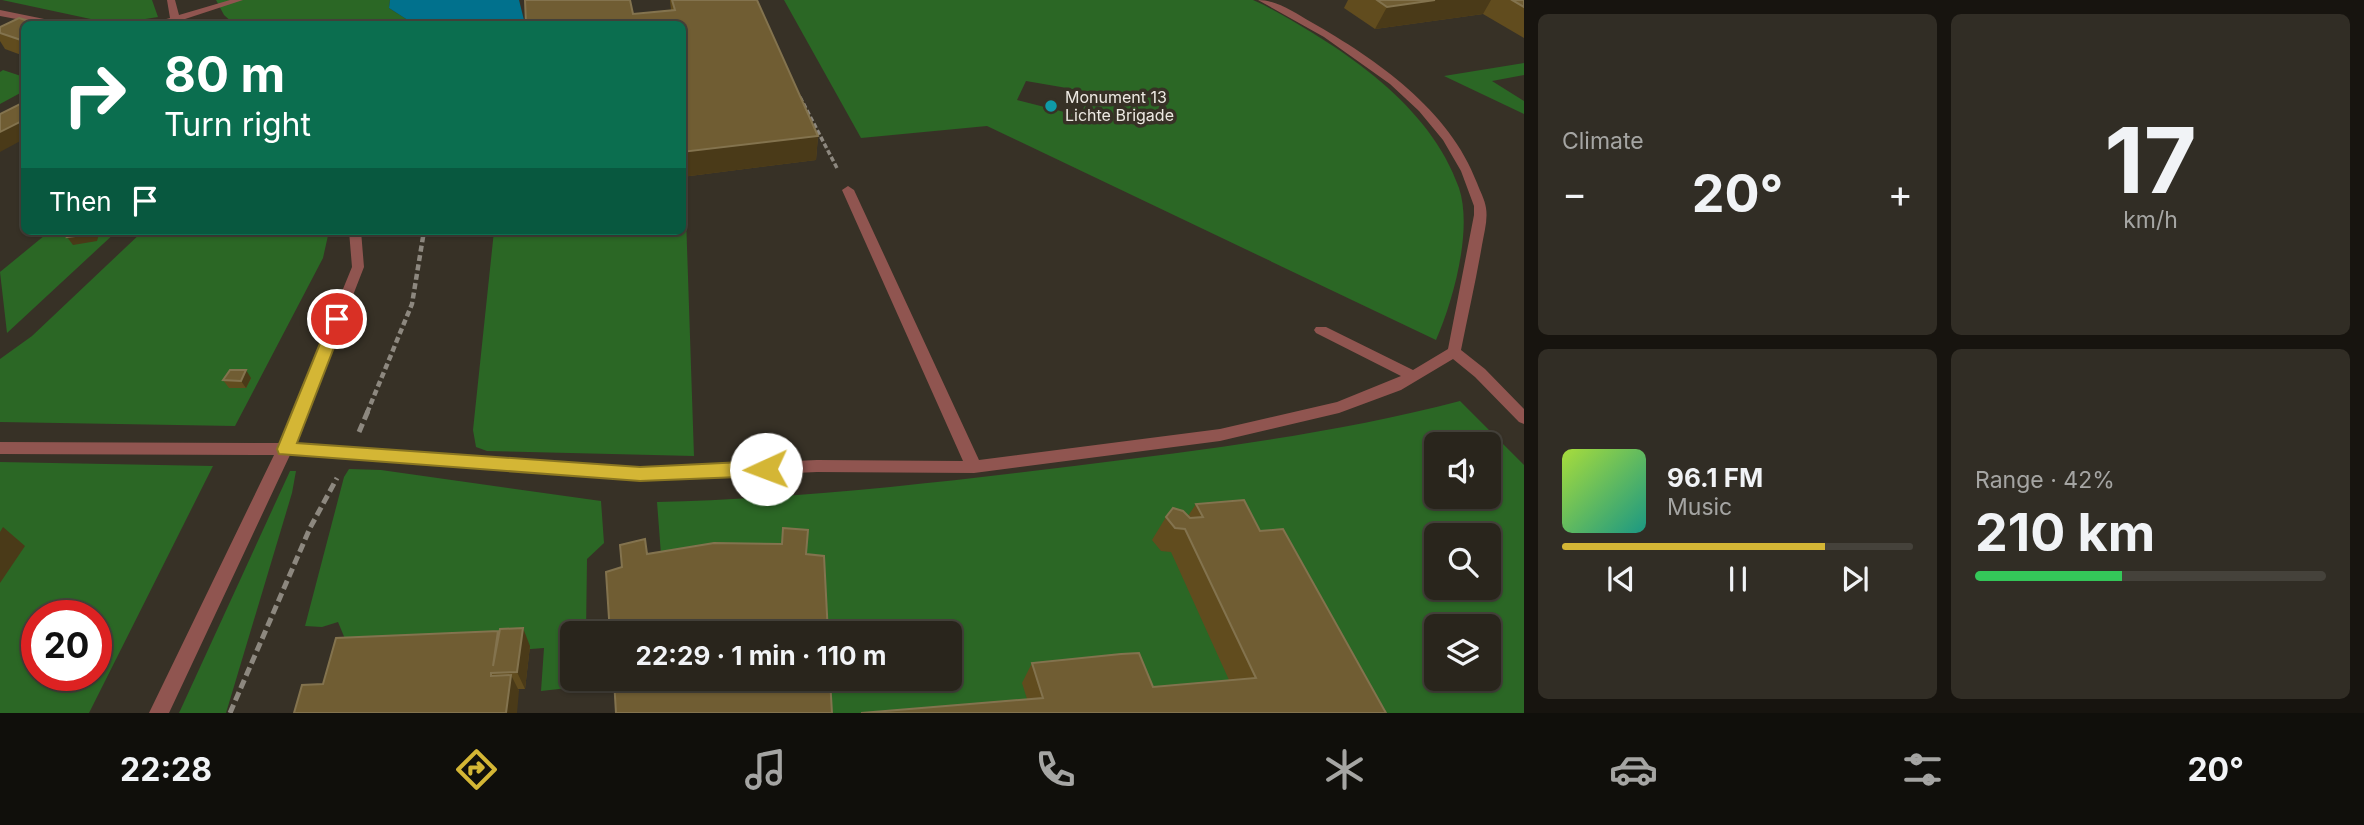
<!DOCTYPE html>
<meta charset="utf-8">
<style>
:root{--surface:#29251c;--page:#312d25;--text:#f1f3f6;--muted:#a5a5a3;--line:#45423b;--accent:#d4b635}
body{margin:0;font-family:Inter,sans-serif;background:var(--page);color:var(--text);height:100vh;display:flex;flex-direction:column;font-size:26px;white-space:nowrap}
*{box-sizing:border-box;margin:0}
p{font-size:23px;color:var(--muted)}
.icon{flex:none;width:38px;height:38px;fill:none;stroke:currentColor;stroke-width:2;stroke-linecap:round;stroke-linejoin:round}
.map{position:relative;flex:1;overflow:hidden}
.side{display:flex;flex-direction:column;gap:14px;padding:14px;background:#17140f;width:840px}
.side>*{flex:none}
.hud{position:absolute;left:21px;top:21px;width:665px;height:214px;border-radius:10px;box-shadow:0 2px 5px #0004,0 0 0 2px var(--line);background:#0b6e4f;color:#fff;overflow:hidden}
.fabs{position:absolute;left:1424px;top:432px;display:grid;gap:14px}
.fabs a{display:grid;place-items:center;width:77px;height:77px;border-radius:10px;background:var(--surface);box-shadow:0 2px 5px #0004,0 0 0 2px var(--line);font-size:35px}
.speed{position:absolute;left:21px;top:600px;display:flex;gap:14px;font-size:35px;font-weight:700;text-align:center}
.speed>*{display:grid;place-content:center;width:91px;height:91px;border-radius:50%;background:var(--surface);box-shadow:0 2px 5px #0004,0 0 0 2px var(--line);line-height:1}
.speed .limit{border:10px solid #d22;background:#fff;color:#111}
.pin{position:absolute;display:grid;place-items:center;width:60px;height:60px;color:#fff;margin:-30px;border:4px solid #fff;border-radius:50%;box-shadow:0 2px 7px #0007}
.me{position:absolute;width:77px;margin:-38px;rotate:268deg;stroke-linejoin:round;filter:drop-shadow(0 0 5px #0008)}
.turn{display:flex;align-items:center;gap:24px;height:147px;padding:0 28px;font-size:32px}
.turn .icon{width:91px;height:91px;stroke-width:2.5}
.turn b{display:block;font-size:49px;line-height:60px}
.then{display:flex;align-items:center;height:66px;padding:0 28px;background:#0003;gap:14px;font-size:26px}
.big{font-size:52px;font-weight:700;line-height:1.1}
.side .widget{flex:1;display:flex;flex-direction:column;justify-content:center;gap:10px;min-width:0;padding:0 24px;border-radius:10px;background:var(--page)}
.side .dial{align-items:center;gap:0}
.dial b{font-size:91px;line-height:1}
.song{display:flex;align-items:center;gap:21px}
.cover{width:84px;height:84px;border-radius:10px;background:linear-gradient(135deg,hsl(80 70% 55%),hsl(170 70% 35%))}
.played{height:7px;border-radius:4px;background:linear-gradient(90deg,var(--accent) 75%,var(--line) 75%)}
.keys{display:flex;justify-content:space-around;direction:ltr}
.heat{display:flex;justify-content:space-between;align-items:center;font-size:38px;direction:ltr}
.charge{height:10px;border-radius:5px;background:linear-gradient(90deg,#34c759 42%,var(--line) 0)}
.side .tiles{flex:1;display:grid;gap:14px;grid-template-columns:repeat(2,1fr)}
.trip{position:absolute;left:560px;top:621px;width:402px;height:70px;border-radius:10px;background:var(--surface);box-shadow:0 2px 5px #0004,0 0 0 2px var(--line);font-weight:700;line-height:70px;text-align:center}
.menu{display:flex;height:112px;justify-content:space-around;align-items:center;background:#100f0b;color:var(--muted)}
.menu .icon{width:49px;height:49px}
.menu .selected{color:var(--accent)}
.menu b{font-size:32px;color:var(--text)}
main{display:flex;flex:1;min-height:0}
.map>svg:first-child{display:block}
</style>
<main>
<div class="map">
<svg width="1524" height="713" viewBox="0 0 1524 713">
<rect width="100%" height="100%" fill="#373126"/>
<path fill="#2b6725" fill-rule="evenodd" d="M 2,0 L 152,0 L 158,17 L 114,24 Z
M 216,0 L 390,0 L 389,8 L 414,24 L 264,24 L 256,20 L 251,24 L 234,24 L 224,15 Z
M 784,0 L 1253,0 L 1264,5 C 1339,46 1429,102 1459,188 C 1473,230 1453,301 1436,340 L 987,126 L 861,138 ZM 1026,81 L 1090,92 L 1090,93 L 1080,116 L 1017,100 Z
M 1524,63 L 1524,75 L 1492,81 L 1524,101 L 1524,114 L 1444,76 Z
M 3,70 L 24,77 L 24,91 L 0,104 L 0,72 Z
M 683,187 L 685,187 L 694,456 L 487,451 L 476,447 L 473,430 L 494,231 L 682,231 Z
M 50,231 L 117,231 L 7,333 L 0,272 Z
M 143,231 L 329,231 L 323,258 L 235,426 L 0,422 L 0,359 L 32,336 Z
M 1460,401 L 1524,465 L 1524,713 L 674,713 L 671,679 L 950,679 L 950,634 L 667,633 L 657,502 C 797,499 936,483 1074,466 C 1204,450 1333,434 1460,401 ZM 1437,444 L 1489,444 L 1489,497 L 1437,497 ZM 1437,536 L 1489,536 L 1489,588 L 1437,588 ZM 1437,626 L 1489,626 L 1489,679 L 1437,679 Z
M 0,462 L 213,466 L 89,713 L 0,713 ZM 37,616 L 96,616 L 96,676 L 37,676 Z
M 349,469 L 381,470 L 601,501 L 604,543 L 587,559 L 586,633 L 572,634 L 572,679 L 586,679 L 586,686 L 541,691 L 544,648 L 355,663 L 338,622 L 322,627 L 305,626 L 344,477 Z
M 290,471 L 296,471 L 292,493 L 226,713 L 179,713 Z"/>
<path fill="#01718d" d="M 390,0 L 519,0 L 525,24 L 414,24 L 389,8 Z"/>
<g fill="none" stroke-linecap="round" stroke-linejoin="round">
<path stroke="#8d887f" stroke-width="3.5" stroke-dasharray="5 2.5" stroke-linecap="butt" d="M 800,97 L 838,170"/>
<path stroke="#8d887f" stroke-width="4.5" stroke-dasharray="6 3.5" stroke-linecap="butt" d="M 367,413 L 412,304 L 424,231"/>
<path stroke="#8d887f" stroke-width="5" stroke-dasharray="9 4.5" stroke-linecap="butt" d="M 359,432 L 368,411
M 230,713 L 310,528 L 337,478"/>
<path fill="#905550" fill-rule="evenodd" d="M 167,0 L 175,0 L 179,15 L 230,0 L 243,0 L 182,20 L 184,24 L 173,22 L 154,24 L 155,22 L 170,18 Z
M 1258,0 C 1277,0 1295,13 1311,22 C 1376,59 1450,110 1477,183 C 1480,191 1485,200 1486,208 C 1488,220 1484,233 1482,245 C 1476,280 1468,315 1461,350 L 1485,369 L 1524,409 L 1524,424 L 1519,422 L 1475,377 L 1453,359 L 1401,390 L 1339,413 L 1220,441 L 974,473 L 817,472 L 640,480 L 290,455 L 169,713 L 149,713 L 274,455 L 0,454 L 0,442 L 280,443 L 352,267 L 349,231 L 361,231 L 364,267 L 295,444 L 640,468 L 817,460 L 963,461 L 842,190 L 848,186 L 854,190 L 979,460 L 1220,429 L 1337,402 L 1401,376 L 1316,333 L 1314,330 L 1316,327 L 1326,327 L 1413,370 L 1448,349 L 1474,215 L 1474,206 L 1461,171 L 1443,140 L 1419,111 L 1390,84 L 1324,37 Z
M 0,10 L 54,21 L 59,24 L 43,24 L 0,16 Z"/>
</g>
<path fill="#614c1e" d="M 670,0 L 757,0 L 818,136 L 816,160 L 682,177 L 682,24 L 633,14 L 671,10 Z
M 1348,0 L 1524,0 L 1524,38 L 1483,14 L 1375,29 L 1344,8 Z
M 24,24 L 24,56 L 5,49 L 0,41 L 0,27 Z
M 251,378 L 246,388 L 229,388 L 223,380 Z
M 1196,504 L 1260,531 L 1386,713 L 1027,699 L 1022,683 L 1032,663 L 1153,687 L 1229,680 L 1171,552 L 1161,551 L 1152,540 L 1166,517 L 1188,516 Z
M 499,634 L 530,646 L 525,689 L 518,689 L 519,691 L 323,684 Z"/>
<path fill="#4a3a18" d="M 1435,0 L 1491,0 L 1483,14 L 1375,29 L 1387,7 Z
M 24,120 L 24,139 L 0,152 L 0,132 Z
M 818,136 L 816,160 L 682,177 L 682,152 Z
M 92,231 L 100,231 L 97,241 L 73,245 L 67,237 Z
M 246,370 L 251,378 L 246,388 L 241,381 Z
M 3,527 L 25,546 L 0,583 L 0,532 Z
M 523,628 L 530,646 L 525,689 L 517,672 Z
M 511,675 L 519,691 L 517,713 L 506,713 Z"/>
<path fill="#705d33" stroke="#83734e" stroke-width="2" d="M 525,0 L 630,0 L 633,14 L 675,10 L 672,0 L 757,0 L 818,136 L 682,152 L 682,24 L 526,24 Z
M 1377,0 L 1435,0 L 1387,7 Z
M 1512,0 L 1524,0 L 1524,7 Z
M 19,18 L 38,24 L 24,24 L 24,41 L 0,33 L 0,27 Z
M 24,102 L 24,120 L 0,132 L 0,114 Z
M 70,231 L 92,231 L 91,234 L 67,237 Z
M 230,370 L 246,370 L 241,381 L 223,380 Z
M 1244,500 L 1260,531 L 1283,529 L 1386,713 L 861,713 L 1043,698 L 1032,663 L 1121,654 L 1139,653 L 1153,687 L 1256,678 L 1185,529 L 1175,528 L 1166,517 L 1173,508 L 1183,511 L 1190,518 L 1203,517 L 1196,504 Z
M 783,528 L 808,530 L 806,554 L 824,556 L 828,634 L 610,634 L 606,572 L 622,567 L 620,545 L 645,539 L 647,554 L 714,543 L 782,544 Z
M 523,628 L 517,672 L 491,673 L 491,676 L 511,675 L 506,713 L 294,713 L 302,685 L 323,684 L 336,638 L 498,631 L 493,666 L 500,629 Z
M 614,679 L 830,679 L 832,713 L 616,713 Z"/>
<path fill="#d4b635" stroke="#8a7622" stroke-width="2" d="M 337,314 L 345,319 L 297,443 L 640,467 L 766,461 L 775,469 L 766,476 L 640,481 L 279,454 L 277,449 L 330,319 Z"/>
<circle fill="#0f9aa8" stroke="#373126" stroke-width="2.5" cx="1051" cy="106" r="7"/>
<g text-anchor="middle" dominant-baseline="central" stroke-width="7" stroke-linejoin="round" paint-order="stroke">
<g font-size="16" fill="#ede9e2" stroke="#373126" text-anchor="start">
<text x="1065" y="97">Monument 13<tspan x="1065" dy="18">Lichte Brigade</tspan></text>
</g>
</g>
</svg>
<div class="fabs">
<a><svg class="icon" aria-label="sound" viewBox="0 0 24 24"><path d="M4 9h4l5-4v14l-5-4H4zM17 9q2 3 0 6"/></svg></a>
<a><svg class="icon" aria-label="search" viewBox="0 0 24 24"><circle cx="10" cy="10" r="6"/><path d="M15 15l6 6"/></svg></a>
<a><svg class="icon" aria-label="layers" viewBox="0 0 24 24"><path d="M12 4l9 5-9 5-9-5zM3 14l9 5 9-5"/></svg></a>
</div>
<div class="speed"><div class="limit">20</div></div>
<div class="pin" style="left:337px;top:319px;background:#d93025"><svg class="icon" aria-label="arrive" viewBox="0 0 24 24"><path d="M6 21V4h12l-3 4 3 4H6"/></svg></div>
<svg class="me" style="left:766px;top:469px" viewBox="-20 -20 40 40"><circle r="19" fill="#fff"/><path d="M0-13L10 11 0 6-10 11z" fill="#d4b635"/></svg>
<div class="trip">22:29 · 1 min · 110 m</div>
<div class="hud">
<div class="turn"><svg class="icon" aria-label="right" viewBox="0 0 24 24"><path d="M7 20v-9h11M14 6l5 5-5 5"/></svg><div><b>80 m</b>Turn right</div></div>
<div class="then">Then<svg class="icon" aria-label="arrive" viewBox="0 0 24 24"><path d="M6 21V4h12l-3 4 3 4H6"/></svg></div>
</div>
</div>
<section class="side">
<div class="tiles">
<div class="widget"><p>Climate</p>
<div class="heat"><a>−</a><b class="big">20°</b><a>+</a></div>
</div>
<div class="widget dial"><b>17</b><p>km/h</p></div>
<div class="widget">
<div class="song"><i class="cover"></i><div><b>96.1 FM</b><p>Music</p></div></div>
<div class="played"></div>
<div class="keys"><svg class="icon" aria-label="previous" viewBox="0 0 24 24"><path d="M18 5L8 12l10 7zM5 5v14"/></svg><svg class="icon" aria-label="pause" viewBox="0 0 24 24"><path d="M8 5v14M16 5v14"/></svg><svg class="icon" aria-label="next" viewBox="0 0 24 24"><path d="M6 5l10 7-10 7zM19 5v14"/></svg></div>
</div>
<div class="widget"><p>Range · 42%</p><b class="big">210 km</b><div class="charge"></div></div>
</div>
</section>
</main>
<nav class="menu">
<b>22:28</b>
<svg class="icon selected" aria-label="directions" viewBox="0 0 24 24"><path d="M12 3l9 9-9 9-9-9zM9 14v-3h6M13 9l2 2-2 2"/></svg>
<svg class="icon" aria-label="music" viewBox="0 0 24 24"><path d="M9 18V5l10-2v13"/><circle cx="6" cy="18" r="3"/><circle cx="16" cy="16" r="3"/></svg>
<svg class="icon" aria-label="phone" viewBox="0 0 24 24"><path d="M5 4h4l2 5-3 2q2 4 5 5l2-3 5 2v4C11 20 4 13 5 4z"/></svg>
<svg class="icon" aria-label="climate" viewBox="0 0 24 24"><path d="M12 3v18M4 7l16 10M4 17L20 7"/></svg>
<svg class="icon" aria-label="car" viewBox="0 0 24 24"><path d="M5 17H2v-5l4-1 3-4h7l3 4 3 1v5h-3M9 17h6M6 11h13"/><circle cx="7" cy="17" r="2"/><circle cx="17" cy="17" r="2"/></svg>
<svg class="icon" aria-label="filters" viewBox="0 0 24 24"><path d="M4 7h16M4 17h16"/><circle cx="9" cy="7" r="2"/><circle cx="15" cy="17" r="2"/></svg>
<b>20°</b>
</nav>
